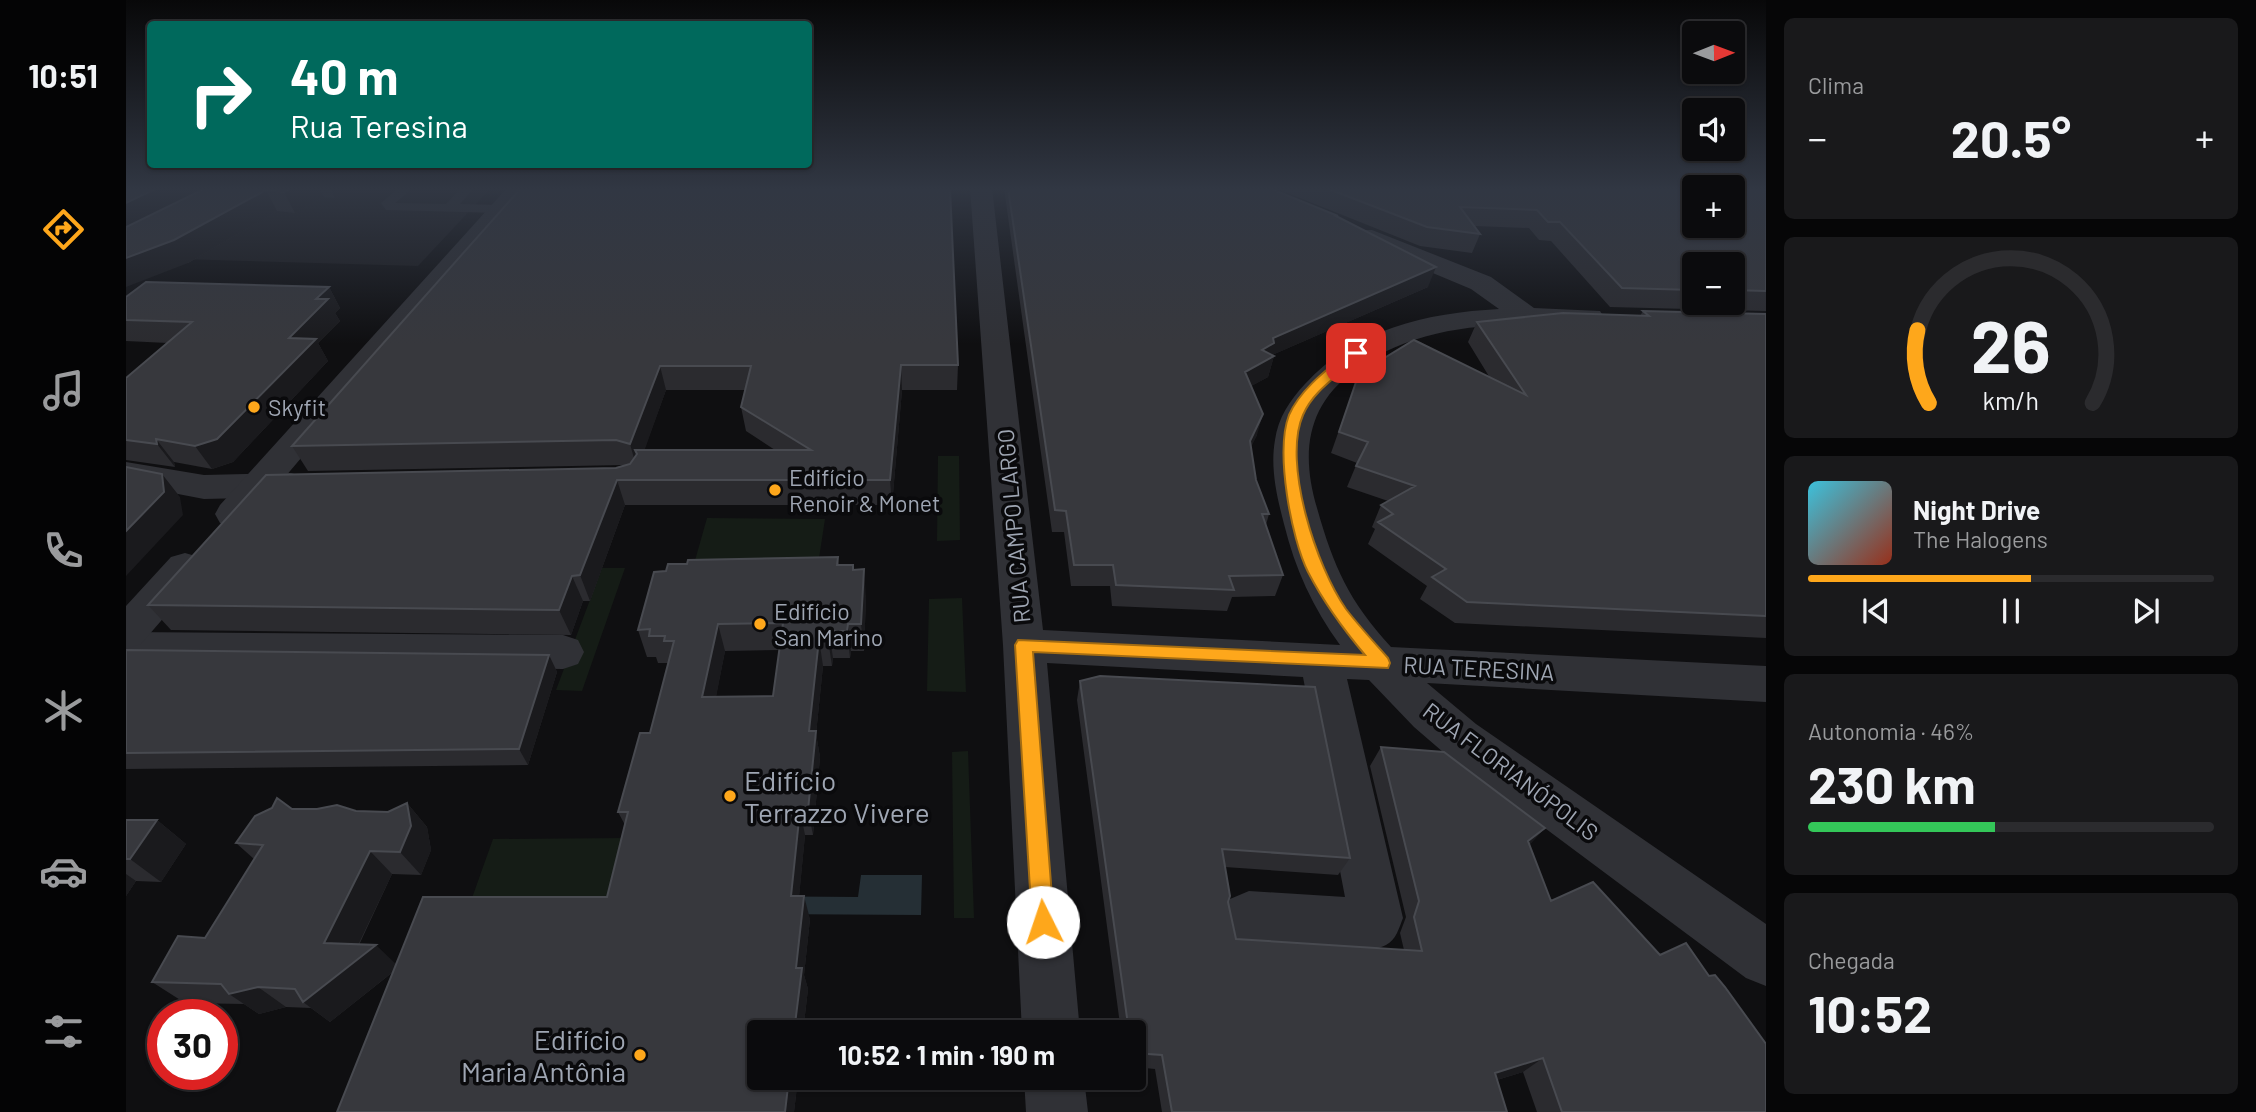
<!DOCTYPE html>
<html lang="pt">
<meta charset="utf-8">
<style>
:root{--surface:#0b0b0d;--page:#19191b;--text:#f1f3f6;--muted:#9a9b9d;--line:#2b2b2e;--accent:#fea71b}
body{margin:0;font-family:Barlow,sans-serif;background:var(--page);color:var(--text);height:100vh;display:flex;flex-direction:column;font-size:26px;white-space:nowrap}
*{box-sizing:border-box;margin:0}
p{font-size:23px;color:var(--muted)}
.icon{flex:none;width:38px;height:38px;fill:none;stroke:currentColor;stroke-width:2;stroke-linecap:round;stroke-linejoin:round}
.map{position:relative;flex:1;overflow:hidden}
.drawer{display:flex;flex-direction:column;gap:18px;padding:18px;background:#060607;width:490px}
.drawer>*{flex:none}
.hud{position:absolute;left:21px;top:21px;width:665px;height:147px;border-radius:7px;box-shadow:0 2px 5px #0004,0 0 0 2px var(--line);background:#00695c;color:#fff;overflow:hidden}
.needle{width:46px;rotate:89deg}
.controls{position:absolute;left:1556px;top:21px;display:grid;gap:14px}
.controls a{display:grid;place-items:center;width:63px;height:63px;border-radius:7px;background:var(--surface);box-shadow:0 2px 5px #0004,0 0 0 2px var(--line);font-size:35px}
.speed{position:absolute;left:21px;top:999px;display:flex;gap:14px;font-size:35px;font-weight:700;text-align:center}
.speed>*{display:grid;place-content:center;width:91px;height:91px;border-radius:50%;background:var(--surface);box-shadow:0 2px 5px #0004,0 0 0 2px var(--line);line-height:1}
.speed .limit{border:10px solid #d22;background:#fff;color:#111}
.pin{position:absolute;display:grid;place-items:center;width:60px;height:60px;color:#fff;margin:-30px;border-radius:14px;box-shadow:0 4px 10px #0006}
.me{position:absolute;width:77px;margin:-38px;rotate:356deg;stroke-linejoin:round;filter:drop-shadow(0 0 5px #0008)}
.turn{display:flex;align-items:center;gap:24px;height:147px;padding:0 28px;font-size:32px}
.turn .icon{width:91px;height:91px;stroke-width:2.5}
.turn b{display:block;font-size:49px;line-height:60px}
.big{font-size:52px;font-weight:700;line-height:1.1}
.drawer .card{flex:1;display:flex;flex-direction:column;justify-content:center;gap:10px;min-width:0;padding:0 24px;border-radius:10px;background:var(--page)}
.drawer .dial{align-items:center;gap:0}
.dial svg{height:182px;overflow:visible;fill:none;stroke:var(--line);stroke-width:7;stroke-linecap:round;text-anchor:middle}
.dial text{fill:var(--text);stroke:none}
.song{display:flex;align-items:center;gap:21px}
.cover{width:84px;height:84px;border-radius:10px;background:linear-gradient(135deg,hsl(190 70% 55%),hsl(10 70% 35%))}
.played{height:7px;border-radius:4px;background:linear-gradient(90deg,var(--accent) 55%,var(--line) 55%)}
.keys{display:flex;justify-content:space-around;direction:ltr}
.heat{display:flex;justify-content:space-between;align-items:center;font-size:38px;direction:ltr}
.charge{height:10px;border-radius:5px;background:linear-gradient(90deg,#34c759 46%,var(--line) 0)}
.trip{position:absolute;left:621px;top:1020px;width:399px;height:70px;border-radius:7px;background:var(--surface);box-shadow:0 2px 5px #0004,0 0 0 2px var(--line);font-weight:700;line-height:70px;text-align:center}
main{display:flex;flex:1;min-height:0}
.tab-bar{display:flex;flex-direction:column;width:126px;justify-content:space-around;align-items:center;background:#040405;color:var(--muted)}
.tab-bar .icon{width:49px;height:49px}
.tab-bar .active{color:var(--accent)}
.tab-bar b{font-size:32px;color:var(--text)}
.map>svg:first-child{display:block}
</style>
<main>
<nav class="tab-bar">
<b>10:51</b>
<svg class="icon active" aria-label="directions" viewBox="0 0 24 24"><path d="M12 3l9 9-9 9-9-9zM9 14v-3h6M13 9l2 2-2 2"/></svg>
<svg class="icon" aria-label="music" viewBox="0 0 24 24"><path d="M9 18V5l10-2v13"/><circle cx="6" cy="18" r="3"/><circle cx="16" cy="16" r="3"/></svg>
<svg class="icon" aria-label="phone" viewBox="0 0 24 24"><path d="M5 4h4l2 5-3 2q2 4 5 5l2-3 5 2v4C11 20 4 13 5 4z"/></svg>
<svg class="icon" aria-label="climate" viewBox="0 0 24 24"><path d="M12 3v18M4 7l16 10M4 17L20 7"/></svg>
<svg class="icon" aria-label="car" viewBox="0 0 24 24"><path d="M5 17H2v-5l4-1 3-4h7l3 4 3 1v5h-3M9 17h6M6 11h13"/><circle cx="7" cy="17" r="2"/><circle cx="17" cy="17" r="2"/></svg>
<svg class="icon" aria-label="filters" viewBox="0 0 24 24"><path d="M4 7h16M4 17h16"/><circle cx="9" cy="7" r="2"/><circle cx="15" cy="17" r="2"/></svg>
</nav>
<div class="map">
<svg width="1640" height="1112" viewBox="0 0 1640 1112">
<rect width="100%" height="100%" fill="#0f0f11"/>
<path fill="#1b1b1e" d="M 129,188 L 365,188 L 292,266 L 51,259 Z"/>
<path fill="#151c16" d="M 812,456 L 833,456 L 834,540 L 811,541 Z
M 581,518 L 699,519 L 692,565 L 568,564 Z
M 476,568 L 499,568 L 456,691 L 430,690 Z
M 836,598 L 840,692 L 801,691 L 803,599 Z
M 842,751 L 848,918 L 828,918 L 826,752 Z
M 500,838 L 482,911 L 341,912 L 367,839 Z"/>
<path fill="#252f35" d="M 735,875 L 796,875 L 795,915 L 614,914 L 617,896 L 732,897 Z"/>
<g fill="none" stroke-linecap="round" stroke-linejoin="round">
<path fill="#303136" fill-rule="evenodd" d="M 273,188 L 287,188 L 269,203 L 320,204 L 335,188 L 348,188 L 334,204 L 374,205 L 381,209 L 374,213 L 260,210 L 255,203 Z"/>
<path fill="#303136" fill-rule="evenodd" d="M 844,188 L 866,188 L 917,630 L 1214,645 C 1187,608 1169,569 1158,524 C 1151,497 1144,468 1149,440 C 1152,418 1164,400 1179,384 C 1229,329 1300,313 1373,309 L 1345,289 L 1228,240 L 1225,235 L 1228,230 L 1246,230 L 1365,277 L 1408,308 L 1474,311 L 1478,317 L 1474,323 L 1464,326 C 1382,323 1297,320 1228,371 C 1180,406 1175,454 1191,508 C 1208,568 1223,601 1265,647 L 1640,666 L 1640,702 L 1301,683 L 1350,724 L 1640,924 L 1640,986 L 1620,978 L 1317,752 L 1288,727 L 1243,680 L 1221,679 L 1277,918 C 1273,928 1270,940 1260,945 C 1236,958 1130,947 1104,937 L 1096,918 L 1104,899 L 1123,891 L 1219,897 L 1177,677 L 921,663 L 954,1032 L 896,1032 L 877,645 Z
M 0,462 L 78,475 L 165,473 L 178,477 L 183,485 L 178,493 L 165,497 L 78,499 L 0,484 Z
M 0,632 L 437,635 L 452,640 L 458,652 L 452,664 L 437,669 L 0,664 Z
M 898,1078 L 958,1078 L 962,1112 L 900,1112 Z"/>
<path fill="#303136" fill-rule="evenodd" d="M 381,188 L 404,188 L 120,523 L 107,526 L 94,523 L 89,514 L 94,505 Z
M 59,553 L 73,557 L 78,567 L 73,577 L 15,644 L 0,649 L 0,606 L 45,557 Z"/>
</g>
<path fill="#2b2b2f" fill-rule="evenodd" d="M 0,188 L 226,188 L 209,198 L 198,197 L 169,213 L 151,211 L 62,263 Z
M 395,188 L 832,365 L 831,390 L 776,390 L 766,505 L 499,505 L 464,601 L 457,601 L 445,635 L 45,630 L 22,605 L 498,465 L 182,471 L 166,446 ZM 540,390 L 619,390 L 615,407 L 620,431 L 649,450 L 518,450 Z
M 878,188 L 1004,188 L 993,188 L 1000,190 L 1212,216 L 1211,217 L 1302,287 L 1146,355 L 1148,356 L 1142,377 L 1125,386 L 1131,435 L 1125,446 L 1130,480 L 1143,514 L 1140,525 L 1157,575 L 1149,596 L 1106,597 L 1101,611 L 986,606 L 984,586 L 945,586 L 938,532 L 926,532 Z
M 1149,188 L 1640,188 L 1640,311 L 1484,307 L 1425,241 L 1413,240 L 1403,228 L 1349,226 L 1354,234 L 1346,253 L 1294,246 ZM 1568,264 L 1606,264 L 1606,303 L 1568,303 Z
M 203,287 L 214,308 L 209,313 L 214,321 L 192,343 L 202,361 L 107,462 L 86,469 L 48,462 L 49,467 L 0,460 L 0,378 L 42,343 L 0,341 L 0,297 Z
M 1517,311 L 1640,314 L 1640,638 L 1329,623 L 1294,599 L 1301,586 L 1242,544 L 1249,529 L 1246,527 L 1255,505 L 1262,501 L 1221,487 L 1231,463 L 1205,453 L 1231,379 L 1364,378 L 1342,342 L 1351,322 L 1514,316 Z
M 712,557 L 713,565 L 727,565 L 728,570 L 740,597 L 738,651 L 725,651 L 724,658 L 707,658 L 706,666 L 697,666 L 690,734 L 694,757 L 687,835 L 679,835 L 673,896 L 684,919 L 678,975 L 682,989 L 677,1032 L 634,1032 L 672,1078 L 668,1112 L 211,1112 L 267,972 L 204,1022 L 185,1008 L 160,1007 L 133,1014 L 118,1004 L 59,1003 L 26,982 L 79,938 L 128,859 L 110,843 L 166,809 L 262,812 L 281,803 L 301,827 L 305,850 L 295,875 L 266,874 L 233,945 L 270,964 L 481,897 L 499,825 L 492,812 L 524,733 L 542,663 L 532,663 L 530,657 L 521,657 L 512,630 L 540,571 L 561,564 ZM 654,650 L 647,696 L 590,696 L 599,651 Z
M 0,650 L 423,655 L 431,672 L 402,765 L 0,769 Z
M 954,681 L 1224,858 L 1212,875 L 1099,867 L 1102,902 L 1110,939 L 1278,950 L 1274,933 L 1280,917 L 1244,766 L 1255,747 L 1419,828 L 1403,845 L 1425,901 L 1640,1112 L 1411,1112 L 1397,1072 L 1371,1080 L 1381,1112 L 1036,1112 L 1029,1069 L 1008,1067 L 1008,1032 L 995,1032 L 951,700 Z
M 0,820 L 31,820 L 60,844 L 35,882 L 10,881 L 0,896 Z"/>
<path fill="#1a1a1d" d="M 31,188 L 86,188 L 0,232 L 0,203 Z
M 165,188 L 193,188 L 198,197 L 169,213 L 158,192 Z
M 204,188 L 226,188 L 209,198 Z
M 140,190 L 151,211 L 62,263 L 0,287 L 0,258 Z
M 1310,267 L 1302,287 L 1144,356 L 1148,356 L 1142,377 L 1113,393 L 1119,372 L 1147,338 Z
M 203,287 L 214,308 L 209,313 L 214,321 L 192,343 L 202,361 L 107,462 L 86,469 L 69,446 L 163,338 L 190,299 Z
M 775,365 L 776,390 L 766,505 L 764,480 Z
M 534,366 L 540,390 L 514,463 L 509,450 L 513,464 L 511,469 L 504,444 Z
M 1137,414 L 1131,435 L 1118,462 L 1124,441 Z
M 30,439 L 48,462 L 49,467 L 31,444 Z
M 36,474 L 54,497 L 57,515 L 0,576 L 0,531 Z
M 491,480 L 499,505 L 464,601 L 454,575 Z
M 738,569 L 740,597 L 738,651 L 735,624 Z
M 446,576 L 457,601 L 445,635 L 433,610 Z
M 592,624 L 599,651 L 585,723 L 576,697 Z
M 722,624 L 725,651 L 724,658 L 721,631 Z
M 703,631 L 707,658 L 706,666 L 702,639 Z
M 693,639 L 697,666 L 690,734 L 694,757 L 687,835 L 682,810 L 683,731 Z
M 423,655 L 431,672 L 402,765 L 393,749 Z
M 281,803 L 301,827 L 305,850 L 295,875 L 274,852 Z
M 674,810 L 679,835 L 671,919 L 665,896 Z
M 31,820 L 60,844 L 35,882 L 4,859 Z
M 1419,828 L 1403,845 L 1402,841 Z
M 244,851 L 266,874 L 223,964 L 198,943 Z
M 0,874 L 10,881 L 0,896 Z
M 678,896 L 684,919 L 678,975 L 682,989 L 677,1032 L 668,1032 L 670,968 Z
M 250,945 L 273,967 L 204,1022 L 177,1002 Z
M 132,987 L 160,1007 L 133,1014 L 103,994 Z
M 1417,1058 L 1397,1072 L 1351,1086 L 1369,1073 Z
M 663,1078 L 672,1078 L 668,1112 L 659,1112 Z"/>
<path fill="#37383d" stroke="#484a50" stroke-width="2" fill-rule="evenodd" d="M 0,188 L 31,188 L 0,203 Z
M 80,188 L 165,188 L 158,192 L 140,190 L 48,240 L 0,258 L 0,227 Z
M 395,188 L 824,188 L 832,365 L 775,365 L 764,480 L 491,480 L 454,575 L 446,576 L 433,610 L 22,605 L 140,475 L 490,468 L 504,464 L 511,454 L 509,450 L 685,450 L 615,407 L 625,366 L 534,366 L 504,444 L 490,440 L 166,446 Z
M 882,188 L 993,188 L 1000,190 L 1008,188 L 1143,188 L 1212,216 L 1208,215 L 1310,267 L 1147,338 L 1148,343 L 1136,350 L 1148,356 L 1119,372 L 1137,414 L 1124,441 L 1130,480 L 1143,514 L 1136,514 L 1157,575 L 1103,576 L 1108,590 L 990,585 L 987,565 L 948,565 L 940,511 L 929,510 Z
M 1200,188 L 1568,188 L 1568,226 L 1606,226 L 1606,188 L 1640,188 L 1640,291 L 1606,290 L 1606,264 L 1568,264 L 1568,290 L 1496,288 L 1434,222 L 1422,222 L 1411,210 L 1334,207 L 1354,234 L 1301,227 Z
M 20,282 L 203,287 L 190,299 L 202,299 L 163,338 L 190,339 L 91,439 L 69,446 L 30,439 L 31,444 L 0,440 L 0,378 L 66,322 L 0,320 L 0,297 Z
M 1517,311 L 1640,314 L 1640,616 L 1341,602 L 1306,577 L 1320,569 L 1252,522 L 1267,514 L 1255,505 L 1289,486 L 1230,466 L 1242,442 L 1213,432 L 1231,379 L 1242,368 L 1288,340 L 1400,395 L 1351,322 L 1437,313 L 1523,316 Z
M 0,467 L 36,474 L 38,492 L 0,531 Z
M 712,557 L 711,565 L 727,565 L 727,570 L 738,569 L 735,624 L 722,624 L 721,631 L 703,631 L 702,639 L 693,639 L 683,731 L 690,731 L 682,810 L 674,810 L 665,896 L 678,896 L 670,968 L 676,968 L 668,1032 L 634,1032 L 634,1078 L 663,1078 L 659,1112 L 211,1112 L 297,897 L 481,897 L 502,812 L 492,812 L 514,733 L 524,733 L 548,641 L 538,641 L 539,636 L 523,636 L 524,629 L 512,630 L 528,572 L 540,571 L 542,564 L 561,564 L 562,560 ZM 657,623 L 647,696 L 576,697 L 592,624 Z
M 0,650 L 423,655 L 393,749 L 0,753 Z
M 974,676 L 1189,687 L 1224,858 L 1096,849 L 1104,896 L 1102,902 L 1110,939 L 1296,951 L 1288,917 L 1293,901 L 1255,747 L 1318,752 L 1419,828 L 1402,841 L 1425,901 L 1467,882 L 1534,955 L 1560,943 L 1583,976 L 1589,975 L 1599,987 L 1640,1044 L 1640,1112 L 1436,1112 L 1417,1058 L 1369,1073 L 1381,1112 L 1046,1112 L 1036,1055 L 1008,1053 L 1008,1032 L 1003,1032 L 954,681 Z
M 151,798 L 166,809 L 191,809 L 211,805 L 230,811 L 262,812 L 281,803 L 285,826 L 274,852 L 244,851 L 198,943 L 250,945 L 177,1002 L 169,989 L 132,987 L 103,994 L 95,984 L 26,982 L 52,936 L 79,938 L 137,845 L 110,843 L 129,816 L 146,808 Z
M 0,820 L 31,820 L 4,859 L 0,859 Z"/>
<linearGradient id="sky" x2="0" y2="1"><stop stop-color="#080809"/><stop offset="0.55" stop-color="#313743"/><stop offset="1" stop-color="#313743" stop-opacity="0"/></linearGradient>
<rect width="1640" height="344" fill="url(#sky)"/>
<path fill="#fea71b" stroke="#a56d12" stroke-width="2" d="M 1225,350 L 1236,353 C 1217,374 1189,387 1177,415 C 1156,463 1191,568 1220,609 C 1233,626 1248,642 1262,658 L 1264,663 L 1262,668 L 907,652 L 928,922 L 925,930 L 917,933 L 909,930 L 906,922 L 889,645 L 892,640 L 1239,655 C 1217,629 1198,603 1182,572 C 1165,538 1149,451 1163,415 C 1175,388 1203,368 1225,350 Z"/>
<g fill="#fea71b" stroke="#0a0a0c" stroke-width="2.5">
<circle cx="128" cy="407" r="7"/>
<circle cx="649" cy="490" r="7"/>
<circle cx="634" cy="624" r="7"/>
<circle cx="604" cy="796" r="7"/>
<circle cx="514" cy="1055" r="7"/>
</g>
<g text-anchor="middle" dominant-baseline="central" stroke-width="7" stroke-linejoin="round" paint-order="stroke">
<g font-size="23" fill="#9fa6b3" stroke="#0a0a0c" text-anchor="start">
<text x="142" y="407">Skyfit</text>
<text x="663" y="477">Edifício<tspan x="663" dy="26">Renoir &amp; Monet</tspan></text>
<text x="648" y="611">Edifício<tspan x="648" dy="26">San Marino</tspan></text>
</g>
<g font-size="23" fill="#9fa6b3" stroke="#0a0a0c">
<text transform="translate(887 526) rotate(-95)">RUA CAMPO LARGO</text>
<text transform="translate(1353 668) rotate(3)">RUA TERESINA</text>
<text transform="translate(1385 771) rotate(37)">RUA FLORIANÓPOLIS</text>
</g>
<g font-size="28" fill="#9fa6b3" stroke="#0a0a0c" text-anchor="start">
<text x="618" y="780">Edifício<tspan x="618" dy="32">Terrazzo Vivere</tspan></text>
<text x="500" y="1039" text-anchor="end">Edifício<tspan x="500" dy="32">Maria Antônia</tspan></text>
</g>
</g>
</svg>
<div class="controls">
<a><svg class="needle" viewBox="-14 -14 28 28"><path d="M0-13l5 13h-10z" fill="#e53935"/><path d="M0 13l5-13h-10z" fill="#9a9b9d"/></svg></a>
<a><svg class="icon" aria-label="sound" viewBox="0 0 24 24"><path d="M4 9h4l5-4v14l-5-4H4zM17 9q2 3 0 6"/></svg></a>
<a>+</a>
<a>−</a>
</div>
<div class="speed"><div class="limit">30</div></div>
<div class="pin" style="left:1230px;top:353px;background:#d93025"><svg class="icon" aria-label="arrive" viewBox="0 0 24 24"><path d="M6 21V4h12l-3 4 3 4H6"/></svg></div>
<svg class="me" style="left:917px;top:922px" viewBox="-20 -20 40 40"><circle r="19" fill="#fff"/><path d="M0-13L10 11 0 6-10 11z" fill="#fea71b"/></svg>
<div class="trip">10:52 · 1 min · 190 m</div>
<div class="hud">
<div class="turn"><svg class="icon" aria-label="right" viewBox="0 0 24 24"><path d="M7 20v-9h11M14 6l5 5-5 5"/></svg><div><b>40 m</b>Rua Teresina</div></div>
</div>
</div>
<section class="drawer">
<div class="card"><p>Clima</p>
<div class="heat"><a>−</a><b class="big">20.5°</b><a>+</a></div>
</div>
<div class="card dial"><svg viewBox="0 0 100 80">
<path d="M14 69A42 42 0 1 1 86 69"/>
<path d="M14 69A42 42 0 0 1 9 37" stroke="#fea71b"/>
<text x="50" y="56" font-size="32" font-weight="700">26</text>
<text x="50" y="72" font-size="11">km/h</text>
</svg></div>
<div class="card">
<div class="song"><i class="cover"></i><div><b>Night Drive</b><p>The Halogens</p></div></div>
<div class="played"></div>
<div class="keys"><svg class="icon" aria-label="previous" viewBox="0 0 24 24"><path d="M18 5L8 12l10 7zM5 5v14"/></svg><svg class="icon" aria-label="pause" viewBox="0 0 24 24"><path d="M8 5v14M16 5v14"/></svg><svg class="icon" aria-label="next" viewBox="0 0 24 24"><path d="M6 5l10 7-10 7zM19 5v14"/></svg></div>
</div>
<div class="card"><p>Autonomia · 46%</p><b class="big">230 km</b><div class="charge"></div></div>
<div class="card"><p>Chegada</p><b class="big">10:52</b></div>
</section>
</main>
